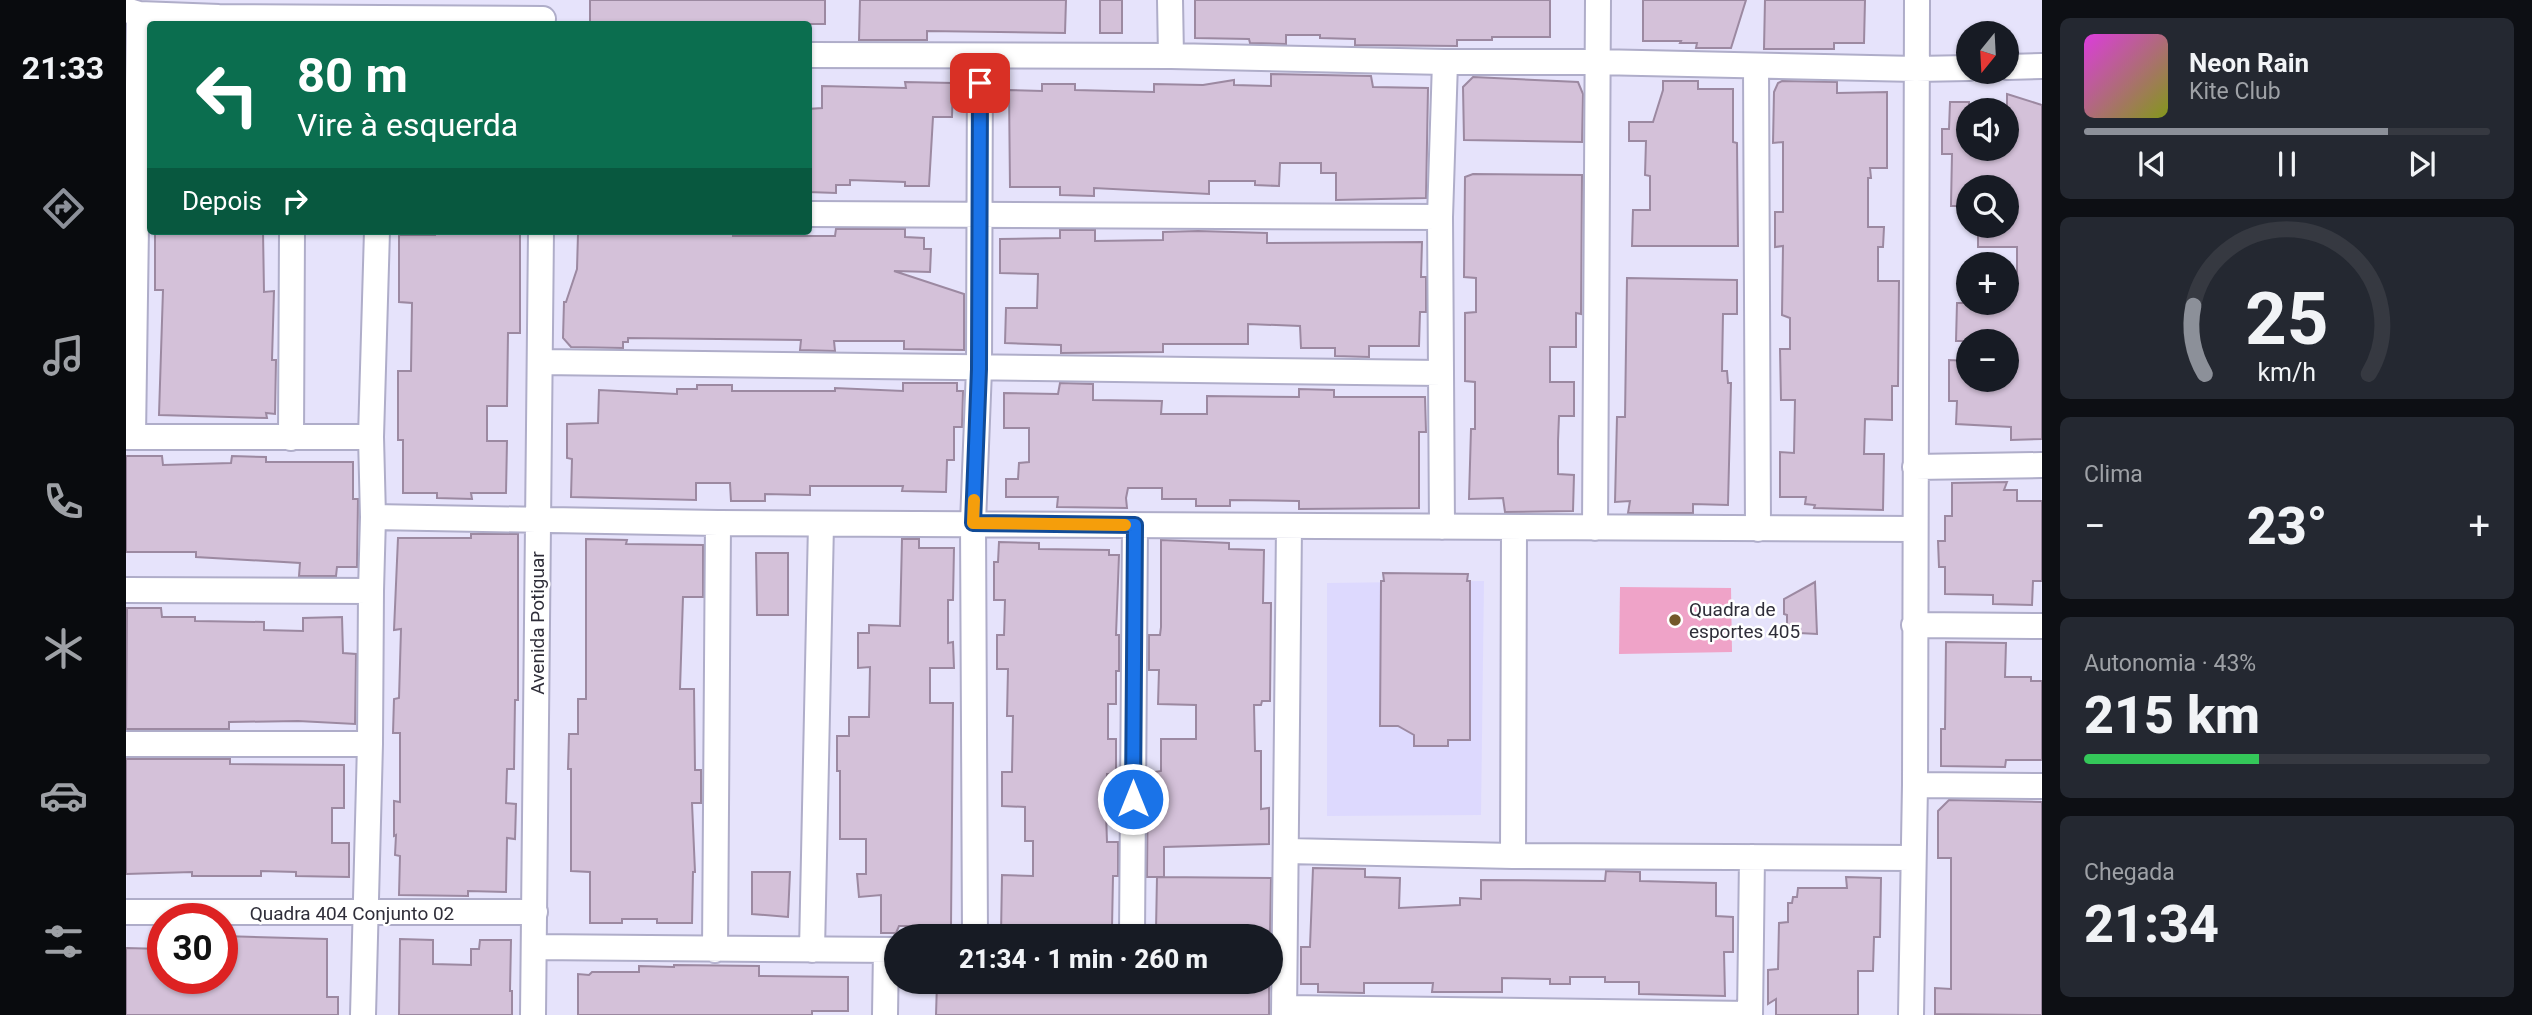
<!DOCTYPE html>
<html lang="pt">
<meta charset="utf-8">
<style>
:root{--surface:#171b24;--page:#242831;--text:#f1f3f6;--muted:#9ea1a6;--line:#363941;--accent:#8c9099}
body{margin:0;font-family:Roboto,sans-serif;background:var(--page);color:var(--text);height:100vh;display:flex;flex-direction:column;font-size:26px;white-space:nowrap}
*{box-sizing:border-box;margin:0}
p{font-size:23px;color:var(--muted)}
.icon{flex:none;width:38px;height:38px;fill:none;stroke:currentColor;stroke-width:2;stroke-linecap:round;stroke-linejoin:round}
.map{position:relative;flex:1;overflow:hidden}
.side{display:flex;flex-direction:column;gap:18px;padding:18px;background:#0d0f14;width:490px}
.side>*{flex:none}
.hud{position:absolute;left:21px;top:21px;width:665px;height:214px;border-radius:7px;box-shadow:0 2px 5px #0004;background:#0b6e4f;color:#fff;overflow:hidden}
.needle{width:46px;rotate:198deg}
.controls{position:absolute;left:1830px;top:21px;display:grid;gap:14px}
.controls a{display:grid;place-items:center;width:63px;height:63px;border-radius:50%;background:var(--surface);box-shadow:0 2px 5px #0004;font-size:35px}
.speed{position:absolute;left:21px;top:903px;display:flex;gap:14px;font-size:35px;font-weight:700;text-align:center}
.speed>*{display:grid;place-content:center;width:91px;height:91px;border-radius:50%;background:var(--surface);box-shadow:0 2px 5px #0004;line-height:1}
.speed .limit{border:10px solid #d22;background:#fff;color:#111}
.pin{position:absolute;display:grid;place-items:center;width:60px;height:60px;color:#fff;margin:-30px;border-radius:14px;box-shadow:0 4px 10px #0006}
.me{position:absolute;width:77px;margin:-38px;rotate:0deg;stroke-linejoin:round;filter:drop-shadow(0 0 5px #0008)}
.turn{display:flex;align-items:center;gap:24px;height:147px;padding:0 35px;font-size:32px}
.turn .icon{width:91px;height:91px;stroke-width:2.5}
.turn b{display:block;font-size:49px;line-height:60px}
.then{display:flex;align-items:center;height:66px;padding:0 35px;background:#0003;gap:14px;font-size:26px}
.big{font-size:52px;font-weight:800;line-height:1.1}
.side .widget{flex:1;display:flex;flex-direction:column;justify-content:center;gap:10px;min-width:0;padding:0 24px;border-radius:10px;background:var(--page)}
.side .dial{align-items:center;gap:0}
.dial svg{height:182px;overflow:visible;fill:none;stroke:var(--line);stroke-width:7;stroke-linecap:round;text-anchor:middle}
.dial text{fill:var(--text);stroke:none}
.song{display:flex;align-items:center;gap:21px}
.cover{width:84px;height:84px;border-radius:10px;background:linear-gradient(135deg,hsl(300 70% 55%),hsl(70 70% 35%))}
.played{height:7px;border-radius:4px;background:linear-gradient(90deg,var(--accent) 75%,var(--line) 75%)}
.keys{display:flex;justify-content:space-around;direction:ltr}
.heat{display:flex;justify-content:space-between;align-items:center;font-size:38px;direction:ltr}
.charge{height:10px;border-radius:5px;background:linear-gradient(90deg,#34c759 43%,var(--line) 0)}
.trip{position:absolute;left:758px;top:924px;width:399px;height:70px;border-radius:35px;background:var(--surface);box-shadow:0 2px 5px #0004;font-weight:800;line-height:70px;text-align:center}
main{display:flex;flex:1;min-height:0}
.tab-bar{display:flex;flex-direction:column;width:126px;justify-content:space-around;align-items:center;background:#090b0e;color:var(--muted)}
.tab-bar .icon{width:49px;height:49px}
.tab-bar .current{color:var(--accent)}
.tab-bar b{font-size:32px;color:var(--text)}
.map>svg:first-child{display:block}
</style>
<main>
<nav class="tab-bar">
<b>21:33</b>
<svg class="icon current" aria-label="directions" viewBox="0 0 24 24"><path d="M12 3l9 9-9 9-9-9zM9 14v-3h6M13 9l2 2-2 2"/></svg>
<svg class="icon" aria-label="music" viewBox="0 0 24 24"><path d="M9 18V5l10-2v13"/><circle cx="6" cy="18" r="3"/><circle cx="16" cy="16" r="3"/></svg>
<svg class="icon" aria-label="phone" viewBox="0 0 24 24"><path d="M5 4h4l2 5-3 2q2 4 5 5l2-3 5 2v4C11 20 4 13 5 4z"/></svg>
<svg class="icon" aria-label="climate" viewBox="0 0 24 24"><path d="M12 3v18M4 7l16 10M4 17L20 7"/></svg>
<svg class="icon" aria-label="car" viewBox="0 0 24 24"><path d="M5 17H2v-5l4-1 3-4h7l3 4 3 1v5h-3M9 17h6M6 11h13"/><circle cx="7" cy="17" r="2"/><circle cx="17" cy="17" r="2"/></svg>
<svg class="icon" aria-label="filters" viewBox="0 0 24 24"><path d="M4 7h16M4 17h16"/><circle cx="9" cy="7" r="2"/><circle cx="15" cy="17" r="2"/></svg>
</nav>
<div class="map">
<svg width="1916" height="1015" viewBox="0 0 1916 1015">
<rect width="100%" height="100%" fill="#e6e3fb"/>
<path fill="#ddd9fe" d="M 1358,581 L 1355,815 L 1201,816 L 1201,583 Z"/>
<path fill="#efa3c8" d="M 1494,587 L 1605,588 L 1606,652 L 1493,654 Z"/>
<path fill="#d4c1d9" stroke="#9c89a1" stroke-width="2" d="M 464,0 L 699,0 L 699,24 L 464,24 Z
M 734,0 L 940,0 L 939,33 L 801,31 L 801,40 L 733,40 Z
M 974,0 L 996,0 L 996,33 L 974,33 Z
M 1069,0 L 1424,0 L 1424,37 L 1366,37 L 1366,40 L 1331,40 L 1331,46 L 1229,45 L 1229,39 L 1194,38 L 1194,35 L 1160,35 L 1160,44 L 1124,43 L 1123,39 L 1069,38 Z
M 1517,0 L 1620,0 L 1605,48 L 1570,48 L 1571,43 L 1554,43 L 1555,41 L 1517,41 Z
M 1639,0 L 1739,0 L 1738,43 L 1708,43 L 1708,49 L 1638,49 Z
M 1145,74 L 1245,76 L 1247,87 L 1302,88 L 1300,198 L 1210,200 L 1210,173 L 1195,173 L 1195,163 L 1154,163 L 1153,186 L 1129,185 L 1129,181 L 1083,181 L 1083,194 L 968,188 L 968,196 L 934,195 L 934,187 L 884,187 L 883,90 L 916,91 L 916,84 L 949,84 L 949,90 L 1028,92 L 1028,84 L 1077,85 L 1108,80 L 1108,85 L 1145,86 Z
M 1347,77 L 1452,82 L 1457,94 L 1456,142 L 1338,140 L 1337,87 Z
M 1537,81 L 1572,81 L 1572,89 L 1607,89 L 1607,142 L 1611,143 L 1612,246 L 1506,246 L 1507,210 L 1524,210 L 1524,176 L 1519,175 L 1520,141 L 1503,141 L 1503,122 L 1527,122 L 1537,90 Z
M 1656,81 L 1711,82 L 1711,93 L 1761,92 L 1761,168 L 1744,168 L 1745,178 L 1742,178 L 1742,227 L 1758,227 L 1757,247 L 1752,247 L 1752,281 L 1773,281 L 1772,386 L 1766,386 L 1766,420 L 1739,419 L 1738,454 L 1758,454 L 1757,510 L 1688,508 L 1689,505 L 1679,504 L 1680,497 L 1654,497 L 1654,452 L 1668,453 L 1669,400 L 1655,400 L 1654,349 L 1664,349 L 1664,318 L 1656,315 L 1657,246 L 1649,247 L 1649,212 L 1657,212 L 1657,142 L 1647,143 L 1648,92 L 1652,83 Z
M 779,82 L 827,83 L 826,117 L 807,117 L 803,186 L 779,186 L 779,182 L 724,180 L 724,185 L 710,185 L 710,193 L 682,192 L 682,109 L 696,108 L 696,86 L 780,88 Z
M 1881,94 L 1916,105 L 1916,439 L 1885,440 L 1885,427 L 1830,424 L 1831,401 L 1823,401 L 1823,360 L 1843,361 L 1843,380 L 1881,380 L 1881,341 L 1830,341 L 1831,303 L 1881,303 L 1881,280 L 1891,280 L 1891,247 L 1852,247 L 1852,226 L 1881,226 L 1881,187 L 1843,187 L 1843,206 L 1825,206 L 1826,154 L 1816,154 L 1816,129 L 1823,129 L 1824,102 L 1843,102 L 1843,149 L 1881,149 Z
M 1347,174 L 1456,175 L 1455,314 L 1450,313 L 1450,347 L 1424,347 L 1424,382 L 1448,382 L 1448,416 L 1433,416 L 1432,441 L 1432,474 L 1448,475 L 1447,511 L 1379,512 L 1377,498 L 1343,499 L 1345,429 L 1349,429 L 1349,382 L 1339,381 L 1339,313 L 1350,312 L 1350,278 L 1338,277 L 1339,177 Z
M 710,229 L 779,229 L 779,237 L 798,238 L 798,249 L 805,249 L 804,272 L 768,271 L 838,294 L 838,350 L 778,349 L 778,341 L 708,341 L 709,351 L 674,350 L 675,340 L 502,338 L 502,342 L 497,342 L 497,348 L 445,347 L 437,338 L 438,302 L 440,302 L 451,269 L 452,234 L 503,234 L 503,231 L 607,231 L 607,236 L 709,236 Z
M 934,230 L 969,230 L 969,241 L 1037,240 L 1037,232 L 1072,231 L 1141,233 L 1141,243 L 1296,242 L 1295,277 L 1300,277 L 1300,312 L 1294,312 L 1293,346 L 1243,346 L 1243,357 L 1209,356 L 1209,348 L 1175,348 L 1174,326 L 1122,324 L 1122,344 L 1037,344 L 1037,352 L 935,353 L 935,345 L 879,343 L 880,308 L 911,308 L 912,274 L 874,273 L 874,239 L 934,238 Z
M 29,231 L 137,231 L 138,292 L 148,291 L 146,360 L 150,360 L 149,414 L 140,413 L 141,418 L 33,415 L 37,290 L 29,290 Z
M 309,231 L 394,231 L 394,333 L 382,333 L 381,406 L 361,406 L 361,441 L 381,441 L 380,493 L 345,493 L 346,499 L 311,498 L 311,493 L 277,493 L 277,440 L 272,440 L 272,371 L 285,371 L 286,303 L 273,302 L 273,235 L 309,235 Z
M 1501,278 L 1611,280 L 1611,314 L 1597,314 L 1596,371 L 1601,371 L 1602,383 L 1605,383 L 1602,505 L 1567,504 L 1567,513 L 1502,513 L 1504,501 L 1489,502 L 1491,417 L 1499,417 Z
M 777,383 L 831,383 L 831,391 L 837,391 L 836,427 L 828,427 L 828,460 L 821,460 L 820,492 L 776,491 L 777,486 L 684,486 L 684,495 L 639,494 L 639,501 L 605,501 L 604,483 L 570,483 L 570,500 L 445,497 L 446,459 L 441,458 L 441,424 L 472,423 L 473,390 L 551,394 L 551,389 L 571,389 L 571,385 L 606,385 L 606,391 L 709,391 L 709,388 L 777,391 Z
M 934,383 L 967,384 L 967,400 L 1036,401 L 1035,414 L 1081,414 L 1081,396 L 1173,397 L 1173,389 L 1208,390 L 1208,397 L 1299,397 L 1300,432 L 1293,432 L 1293,508 L 1173,509 L 1173,501 L 1104,500 L 1104,506 L 1070,506 L 1070,499 L 1036,499 L 1036,488 L 1002,488 L 1000,498 L 1001,508 L 931,507 L 932,497 L 880,497 L 880,479 L 892,479 L 893,463 L 903,462 L 903,428 L 878,428 L 878,393 L 932,394 Z
M 0,456 L 36,456 L 37,465 L 105,463 L 106,456 L 140,457 L 140,462 L 227,462 L 227,499 L 232,499 L 231,567 L 211,567 L 210,576 L 173,576 L 174,563 L 70,557 L 70,552 L 0,552 Z
M 1881,482 L 1878,490 L 1891,490 L 1891,501 L 1916,501 L 1916,581 L 1907,581 L 1906,605 L 1867,604 L 1867,595 L 1819,594 L 1819,567 L 1813,567 L 1812,541 L 1819,541 L 1819,516 L 1826,516 L 1826,483 Z
M 345,534 L 392,534 L 392,700 L 389,700 L 388,769 L 381,769 L 380,803 L 390,804 L 389,839 L 381,838 L 380,892 L 342,891 L 342,896 L 273,895 L 274,856 L 269,855 L 270,835 L 268,836 L 268,801 L 274,802 L 274,733 L 267,733 L 268,699 L 273,698 L 275,629 L 268,630 L 272,538 L 345,538 Z
M 460,539 L 501,540 L 500,544 L 577,545 L 577,597 L 557,597 L 554,689 L 568,689 L 569,770 L 575,770 L 575,803 L 566,803 L 569,872 L 567,872 L 566,923 L 531,923 L 531,919 L 496,919 L 496,923 L 464,923 L 464,872 L 445,871 L 445,769 L 442,769 L 443,734 L 452,734 L 452,699 L 460,699 Z
M 776,539 L 793,539 L 793,548 L 828,548 L 827,600 L 822,600 L 822,643 L 827,642 L 828,668 L 804,668 L 804,703 L 827,703 L 825,926 L 773,926 L 770,933 L 755,933 L 755,895 L 733,897 L 731,874 L 740,874 L 740,839 L 714,839 L 714,771 L 711,771 L 711,736 L 723,736 L 723,717 L 743,717 L 744,667 L 732,668 L 732,633 L 743,633 L 743,625 L 774,626 Z
M 1035,540 L 1103,543 L 1103,549 L 1138,550 L 1137,603 L 1145,603 L 1144,701 L 1136,701 L 1135,705 L 1128,705 L 1129,751 L 1135,751 L 1135,809 L 1143,808 L 1143,844 L 1038,847 L 1038,877 L 1021,877 L 1022,773 L 1035,771 L 1035,739 L 1070,739 L 1070,705 L 1032,704 L 1033,670 L 1023,670 L 1023,635 L 1034,635 L 1035,627 Z
M 873,542 L 913,543 L 913,549 L 983,550 L 983,555 L 993,555 L 990,635 L 993,635 L 993,671 L 990,671 L 990,704 L 982,704 L 982,739 L 990,739 L 990,774 L 981,774 L 980,812 L 981,842 L 992,842 L 992,876 L 987,876 L 986,928 L 980,936 L 875,935 L 876,875 L 907,876 L 907,841 L 899,841 L 899,807 L 876,806 L 876,772 L 886,772 L 887,716 L 881,716 L 882,669 L 871,669 L 871,635 L 878,635 L 879,600 L 868,600 L 868,562 L 872,562 Z
M 630,553 L 662,553 L 662,615 L 631,615 Z
M 1257,573 L 1342,574 L 1341,581 L 1344,581 L 1344,740 L 1322,740 L 1322,746 L 1288,746 L 1288,735 L 1272,726 L 1254,726 L 1255,581 L 1258,581 Z
M 1689,582 L 1691,634 L 1673,633 L 1661,626 L 1661,615 L 1658,614 L 1658,599 Z
M 1,608 L 35,608 L 36,617 L 69,617 L 69,621 L 138,622 L 138,630 L 177,631 L 177,618 L 216,617 L 217,653 L 230,654 L 229,724 L 172,721 L 103,722 L 103,729 L 0,729 Z
M 1820,642 L 1880,643 L 1879,677 L 1905,677 L 1905,681 L 1916,681 L 1916,760 L 1880,760 L 1879,767 L 1815,766 L 1815,729 L 1819,729 Z
M 0,759 L 104,759 L 104,764 L 218,765 L 218,808 L 206,808 L 206,843 L 223,843 L 223,877 L 170,876 L 170,872 L 135,871 L 135,876 L 66,876 L 66,872 L 0,874 Z
M 1823,800 L 1916,802 L 1916,1015 L 1809,1014 L 1809,988 L 1825,989 L 1825,858 L 1812,858 L 1812,811 Z
M 1187,868 L 1239,869 L 1239,877 L 1274,878 L 1273,908 L 1334,905 L 1334,898 L 1355,899 L 1355,880 L 1479,881 L 1480,871 L 1514,872 L 1514,881 L 1590,883 L 1590,916 L 1607,917 L 1607,952 L 1598,952 L 1599,996 L 1513,994 L 1513,982 L 1479,982 L 1479,977 L 1444,977 L 1444,984 L 1424,984 L 1424,979 L 1376,978 L 1376,992 L 1306,992 L 1307,983 L 1238,983 L 1238,993 L 1192,992 L 1192,984 L 1175,984 L 1175,947 L 1184,947 Z
M 626,872 L 664,872 L 662,917 L 626,914 Z
M 1031,877 L 1145,878 L 1144,931 L 1098,930 L 1099,936 L 1065,936 L 1065,931 L 1030,930 Z
M 1720,877 L 1755,878 L 1754,937 L 1748,937 L 1747,971 L 1732,971 L 1732,1015 L 1650,1015 L 1650,999 L 1642,1004 L 1642,970 L 1652,969 L 1653,923 L 1662,922 L 1662,903 L 1666,903 L 1667,897 L 1671,897 L 1672,888 L 1721,888 Z
M 96,936 L 201,939 L 201,997 L 212,997 L 212,1015 L 0,1015 L 0,948 L 37,949 L 37,978 L 96,978 Z
M 274,939 L 307,940 L 307,964 L 345,965 L 345,949 L 353,949 L 354,940 L 385,940 L 384,991 L 386,991 L 386,1015 L 273,1015 Z
M 548,965 L 633,966 L 633,976 L 722,977 L 722,1011 L 686,1011 L 686,1015 L 452,1015 L 452,974 L 463,975 L 466,972 L 513,972 L 513,966 L 548,967 Z
M 811,982 L 1143,982 L 1143,1015 L 810,1015 Z"/>
<g fill="none" stroke-linecap="round" stroke-linejoin="round">
<defs>
<path id="minor" d="M 1044,0 L 1045,56
M 0,10 L 13,14 L 93,17 L 417,19
M 682,55 L 1045,56 L 1319,62 L 1470,62 L 1790,69 L 1843,68
M 1630,66 L 1632,529
M 1881,67 L 1916,66
M 682,214 L 1314,217
M 415,362 L 1315,373
M 0,437 L 245,437
M 7,437 L 13,14
M 165,438 L 166,231
M 1789,467 L 1916,465
M 247,517 L 592,523 L 1788,529
M 1316,527 L 1314,217 L 1319,62
M 1469,528 L 1472,0
M 0,590 L 245,591
M 1788,625 L 1916,626
M 0,744 L 244,744
M 1789,785 L 1916,786
M 1161,851 L 1387,856 L 1787,858
M 1387,856 L 1388,528
M 0,912 L 409,912
M 849,936 L 847,523 L 853,369 L 854,57
M 1006,936 L 1009,525
M 408,947 L 770,950
M 589,950 L 592,523
M 686,950 L 695,524
M 1159,1008 L 1624,1014
M 237,1015 L 244,744 L 245,591 L 247,517 L 245,437 L 251,231
M 407,1015 L 415,231
M 759,1015 L 760,950
M 1158,1015 L 1163,526
M 1624,1015 L 1626,857
M 1785,1015 L 1789,785 L 1791,0"/>
</defs>
<use href="#minor" stroke="#afadc9" stroke-width="28"/>
<use href="#minor" stroke="#fff" stroke-width="24"/>
</g>
<g fill="none" stroke-linecap="round" stroke-linejoin="round">
<defs>
<path id="route" d="M 854,83 L 853,369 L 847,523 L 1009,525 L 1007,799"/>
</defs>
<use href="#route" stroke="#114b97" stroke-width="18"/>
<use href="#route" stroke="#1a73e8" stroke-width="12"/>
<path stroke="#f59e0b" stroke-width="12" d="M 848,500 L 847,523 L 999,525"/>
</g>
<circle fill="#74582b" stroke="#fff" stroke-width="2.5" cx="1549" cy="620" r="7"/>
<g text-anchor="middle" dominant-baseline="central" stroke-width="5" stroke-linejoin="round" paint-order="stroke">
<g font-size="19" fill="#2f2e39" stroke="#fff" text-anchor="start">
<text x="1563" y="609">Quadra de<tspan x="1563" dy="22">esportes 405</tspan></text>
</g>
<g font-size="19" fill="#2f2e39" stroke="#fff">
<text transform="translate(411 623) rotate(-90)">Avenida Potiguar</text>
<text x="226" y="913">Quadra 404 Conjunto 02</text>
</g>
</g>
</svg>
<div class="controls">
<a><svg class="needle" viewBox="-14 -14 28 28"><path d="M0-13l5 13h-10z" fill="#e53935"/><path d="M0 13l5-13h-10z" fill="#9ea1a6"/></svg></a>
<a><svg class="icon" aria-label="sound" viewBox="0 0 24 24"><path d="M4 9h4l5-4v14l-5-4H4zM17 9q2 3 0 6"/></svg></a>
<a><svg class="icon" aria-label="search" viewBox="0 0 24 24"><circle cx="10" cy="10" r="6"/><path d="M15 15l6 6"/></svg></a>
<a>+</a>
<a>−</a>
</div>
<div class="speed"><div class="limit">30</div></div>
<div class="pin" style="left:854px;top:83px;background:#d93025"><svg class="icon" aria-label="arrive" viewBox="0 0 24 24"><path d="M6 21V4h12l-3 4 3 4H6"/></svg></div>
<svg class="me" style="left:1007px;top:799px" viewBox="-20 -20 40 40"><circle r="17" fill="#1a73e8" stroke="#fff" stroke-width="3"/><path d="M0-11L8 9 0 5-8 9z" fill="#fff"/></svg>
<div class="trip">21:34 · 1 min · 260 m</div>
<div class="hud">
<div class="turn"><svg class="icon" aria-label="left" viewBox="0 0 24 24"><path d="M17 20v-9H6M10 6l-5 5 5 5"/></svg><div><b>80 m</b>Vire à esquerda</div></div>
<div class="then">Depois<svg class="icon" aria-label="right" viewBox="0 0 24 24"><path d="M7 20v-9h11M14 6l5 5-5 5"/></svg></div>
</div>
</div>
<section class="side">
<div class="widget">
<div class="song"><i class="cover"></i><div><b>Neon Rain</b><p>Kite Club</p></div></div>
<div class="played"></div>
<div class="keys"><svg class="icon" aria-label="previous" viewBox="0 0 24 24"><path d="M18 5L8 12l10 7zM5 5v14"/></svg><svg class="icon" aria-label="pause" viewBox="0 0 24 24"><path d="M8 5v14M16 5v14"/></svg><svg class="icon" aria-label="next" viewBox="0 0 24 24"><path d="M6 5l10 7-10 7zM19 5v14"/></svg></div>
</div>
<div class="widget dial"><svg viewBox="0 0 100 80">
<path d="M14 69A42 42 0 1 1 86 69"/>
<path d="M14 69A42 42 0 0 1 9 39" stroke="#8c9099"/>
<text x="50" y="56" font-size="32" font-weight="700">25</text>
<text x="50" y="72" font-size="11">km/h</text>
</svg></div>
<div class="widget"><p>Clima</p>
<div class="heat"><a>−</a><b class="big">23°</b><a>+</a></div>
</div>
<div class="widget"><p>Autonomia · 43%</p><b class="big">215 km</b><div class="charge"></div></div>
<div class="widget"><p>Chegada</p><b class="big">21:34</b></div>
</section>
</main>
